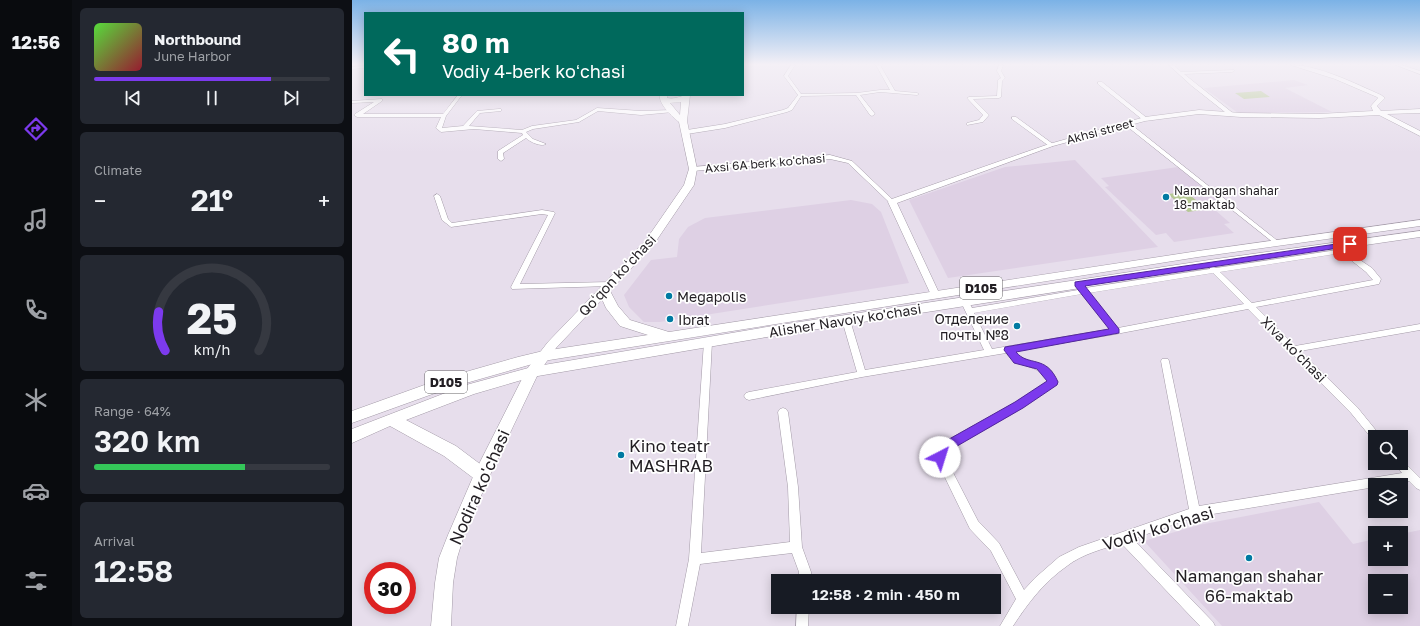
<!DOCTYPE html>
<meta charset="utf-8">
<style>
:root{--surface:#171b24;--page:#242831;--text:#f1f3f6;--muted:#9ea1a6;--line:#363941;--accent:#7c3aed}
body{margin:0;font-family:"Golos Text",sans-serif;background:var(--page);color:var(--text);height:100vh;display:flex;flex-direction:column;font-size:15px;white-space:nowrap}
*{box-sizing:border-box;margin:0}
p{font-size:13px;color:var(--muted)}
.icon{flex:none;width:22px;height:22px;fill:none;stroke:currentColor;stroke-width:2;stroke-linecap:round;stroke-linejoin:round}
.map{position:relative;flex:1;overflow:hidden}
.drawer{display:flex;flex-direction:column;gap:8px;padding:8px;background:#0d0f14;width:280px}
.drawer>*{flex:none}
.top-card{position:absolute;left:12px;top:12px;width:380px;height:84px;border-radius:0px;box-shadow:0 2px 10px #0003;background:#00695c;color:#fff;overflow:hidden}
.controls{position:absolute;left:1016px;top:430px;display:grid;gap:8px}
.controls a{display:grid;place-items:center;width:40px;height:40px;border-radius:0px;background:var(--surface);box-shadow:0 2px 10px #0003;font-size:20px}
.speed{position:absolute;left:12px;top:562px;display:flex;gap:8px;font-size:20px;font-weight:700;text-align:center}
.speed>*{display:grid;place-content:center;width:52px;height:52px;border-radius:50%;background:var(--surface);box-shadow:0 2px 10px #0003;line-height:1}
.speed .limit{border:6px solid #d22;background:#fff;color:#111}
.pin{position:absolute;display:grid;place-items:center;width:34px;height:34px;color:#fff;margin:-17px;border-radius:8px;box-shadow:0 2px 6px #0006}
.me{position:absolute;width:44px;margin:-22px;rotate:40deg;stroke-linejoin:round;filter:drop-shadow(0 0 3px #0008)}
.turn{display:flex;align-items:center;gap:14px;height:84px;padding:0 12px;font-size:18px}
.turn .icon{width:52px;height:52px;stroke-width:2.5}
.turn b{display:block;font-size:28px;line-height:34px}
.big{font-size:30px;font-weight:600;line-height:1.1}
.drawer .widget{flex:1;display:flex;flex-direction:column;justify-content:center;gap:6px;min-width:0;padding:0 14px;border-radius:6px;background:var(--page)}
.drawer .dial{align-items:center;gap:0}
.dial svg{height:104px;overflow:visible;fill:none;stroke:var(--line);stroke-width:7;stroke-linecap:round;text-anchor:middle}
.dial text{fill:var(--text);stroke:none}
.song{display:flex;align-items:center;gap:12px}
.cover{width:48px;height:48px;border-radius:6px;background:linear-gradient(135deg,hsl(110 70% 55%),hsl(350 70% 35%))}
.played{height:4px;border-radius:2px;background:linear-gradient(90deg,var(--accent) 75%,var(--line) 75%)}
.keys{display:flex;justify-content:space-around;direction:ltr}
.heat{display:flex;justify-content:space-between;align-items:center;font-size:22px;direction:ltr}
.charge{height:6px;border-radius:3px;background:linear-gradient(90deg,#34c759 64%,var(--line) 0)}
.trip{position:absolute;left:419px;top:574px;width:230px;height:40px;border-radius:0px;background:var(--surface);box-shadow:0 2px 10px #0003;font-weight:600;line-height:40px;text-align:center}
main{display:flex;flex:1;min-height:0}
.tabs{display:flex;flex-direction:column;width:72px;justify-content:space-around;align-items:center;background:#090b0e;color:var(--muted)}
.tabs .icon{width:28px;height:28px}
.tabs .selected{color:var(--accent)}
.tabs b{font-size:18px;color:var(--text)}
.map>svg:first-child{display:block}
</style>
<main>
<nav class="tabs">
<b>12:56</b>
<svg class="icon selected" aria-label="directions" viewBox="0 0 24 24"><path d="M12 3l9 9-9 9-9-9zM9 14v-3h6M13 9l2 2-2 2"/></svg>
<svg class="icon" aria-label="music" viewBox="0 0 24 24"><path d="M9 18V5l10-2v13"/><circle cx="6" cy="18" r="3"/><circle cx="16" cy="16" r="3"/></svg>
<svg class="icon" aria-label="phone" viewBox="0 0 24 24"><path d="M5 4h4l2 5-3 2q2 4 5 5l2-3 5 2v4C11 20 4 13 5 4z"/></svg>
<svg class="icon" aria-label="climate" viewBox="0 0 24 24"><path d="M12 3v18M4 7l16 10M4 17L20 7"/></svg>
<svg class="icon" aria-label="car" viewBox="0 0 24 24"><path d="M5 17H2v-5l4-1 3-4h7l3 4 3 1v5h-3M9 17h6M6 11h13"/><circle cx="7" cy="17" r="2"/><circle cx="17" cy="17" r="2"/></svg>
<svg class="icon" aria-label="filters" viewBox="0 0 24 24"><path d="M4 7h16M4 17h16"/><circle cx="9" cy="7" r="2"/><circle cx="15" cy="17" r="2"/></svg>
</nav>
<section class="drawer">
<div class="widget">
<div class="song"><i class="cover"></i><div><b>Northbound</b><p>June Harbor</p></div></div>
<div class="played"></div>
<div class="keys"><svg class="icon" aria-label="previous" viewBox="0 0 24 24"><path d="M18 5L8 12l10 7zM5 5v14"/></svg><svg class="icon" aria-label="pause" viewBox="0 0 24 24"><path d="M8 5v14M16 5v14"/></svg><svg class="icon" aria-label="next" viewBox="0 0 24 24"><path d="M6 5l10 7-10 7zM19 5v14"/></svg></div>
</div>
<div class="widget"><p>Climate</p>
<div class="heat"><a>−</a><b class="big">21°</b><a>+</a></div>
</div>
<div class="widget dial"><svg viewBox="0 0 100 80">
<path d="M14 69A42 42 0 1 1 86 69"/>
<path d="M14 69A42 42 0 0 1 9 39" stroke="#7c3aed"/>
<text x="50" y="56" font-size="32" font-weight="700">25</text>
<text x="50" y="72" font-size="11">km/h</text>
</svg></div>
<div class="widget"><p>Range · 64%</p><b class="big">320 km</b><div class="charge"></div></div>
<div class="widget"><p>Arrival</p><b class="big">12:58</b></div>
</section>
<div class="map">
<svg width="1068" height="626" viewBox="0 0 1068 626">
<rect width="100%" height="100%" fill="#e7deec"/>
<path fill="#ded0e4" fill-rule="evenodd" d="M 942,80 L 956,85 L 933,88 L 980,112 L 886,113 L 852,88 Z
M 723,160 L 806,247 L 596,278 L 557,200 L 653,167 Z
M 826,167 L 877,208 L 863,210 L 878,223 L 872,224 L 882,233 L 822,242 L 814,233 L 804,235 L 753,187 L 757,186 L 749,178 Z
M 499,200 L 520,204 L 529,212 L 557,283 L 308,322 L 292,322 L 277,307 L 272,295 L 299,260 L 325,257 L 327,239 L 336,227 L 353,218 Z
M 967,502 L 1001,544 L 1023,539 L 1023,559 L 1049,559 L 1049,534 L 1068,530 L 1068,626 L 870,626 L 792,541 L 847,525 ZM 1023,581 L 1049,581 L 1049,607 L 1023,607 Z"/>
<path fill="#b6c895" d="M 909,91 L 918,97 L 892,99 L 883,93 Z
M 834,192 L 855,209 L 836,212 L 816,194 Z"/>
<g fill="none" stroke-linecap="round" stroke-linejoin="round">
<defs>
<path id="minor" d="M 439,65 L 443,65 L 436,76 L 449,94 L 505,93 L 528,90 L 538,90 L 524,65 L 528,65 L 543,91 L 565,93 L 567,94 L 565,95 L 528,92 L 508,95 L 523,114 L 520,116 L 518,115 L 504,95 L 449,96 L 440,110 L 435,112 L 373,128 L 335,134 L 332,132 L 335,130 L 373,124 L 431,110 L 436,108 L 446,95 L 432,76 Z
M 647,65 L 651,65 L 649,71 L 653,78 L 650,81 L 649,97 L 647,98 L 621,99 L 637,115 L 631,122 L 615,125 L 615,123 L 627,120 L 631,115 L 615,98 L 617,97 L 645,96 L 646,80 L 649,78 L 645,71 Z
M 817,65 L 822,65 L 829,72 L 882,70 L 882,71 L 880,72 L 832,74 L 882,114 L 882,116 L 878,116 L 840,86 Z
M 1044,65 L 1050,65 L 1068,71 L 1068,74 Z
M 13,66 L 13,68 L 0,69 L 0,67 Z
M 746,82 L 750,82 L 795,118 L 795,120 L 791,120 L 746,84 Z
M 106,95 L 110,95 L 94,116 L 90,128 L 111,126 L 125,111 L 147,109 L 149,109 L 149,111 L 128,113 L 117,126 L 170,130 L 180,126 L 224,120 L 245,108 L 289,111 L 321,110 L 323,111 L 321,112 L 289,115 L 246,111 L 227,122 L 181,129 L 174,132 L 181,139 L 194,144 C 189,147 178,142 174,138 L 151,153 L 152,159 L 149,161 L 146,159 L 146,151 L 171,135 L 170,133 L 122,129 L 89,132 L 84,128 L 89,117 L 5,117 L 2,115 L 3,114 L 22,102 L 0,103 L 0,101 L 30,99 L 30,101 L 11,114 L 91,114 Z
M 660,117 L 664,117 L 701,144 L 701,146 L 697,146 L 660,119 Z
M 772,122 L 776,122 L 927,242 L 928,243 L 927,244 L 923,244 L 772,124 Z
M 478,155 L 500,161 L 542,201 L 542,203 L 538,203 L 496,163 L 478,159 L 341,171 L 338,169 L 341,167 Z
M 85,194 L 88,196 L 96,219 L 100,223 L 190,210 L 202,212 L 203,213 L 168,284 L 258,282 L 262,284 L 258,286 L 160,289 L 159,287 L 196,215 L 190,214 L 99,227 L 90,220 L 82,196 Z
M 984,244 L 1020,268 L 1029,279 L 1027,284 L 904,307 L 943,346 L 1068,324 L 1068,330 L 948,351 L 1005,407 L 1027,434 L 1029,437 L 1023,437 L 1023,441 L 1021,440 L 999,413 L 896,309 L 764,334 L 663,351 C 671,363 687,360 697,368 C 701,372 703,377 706,382 L 704,384 L 670,408 L 600,448 L 593,457 L 626,521 L 647,543 L 672,590 L 683,578 L 707,557 L 727,547 L 837,509 L 809,361 L 810,359 L 816,359 L 817,361 L 847,506 L 1050,473 L 1042,463 L 1049,463 L 1049,459 L 1068,478 L 1068,490 L 1064,488 L 1057,481 L 1033,485 L 1023,485 L 1023,487 L 843,517 L 781,539 L 861,622 L 863,626 L 848,626 L 769,543 C 751,549 730,554 715,566 C 692,582 676,603 661,626 L 648,626 L 664,599 L 639,551 L 618,529 L 583,457 L 585,450 L 592,442 L 664,402 L 696,381 C 687,363 667,370 654,353 L 510,377 L 397,400 L 394,399 L 392,396 L 394,393 L 397,392 L 505,372 L 490,320 L 494,317 L 498,320 L 513,370 L 632,350 L 609,302 L 613,299 L 616,300 L 620,308 L 726,290 L 725,288 L 726,286 L 729,286 L 733,288 L 858,269 L 858,267 L 861,267 L 864,268 L 985,250 L 981,246 ZM 990,253 L 1014,272 L 1021,280 L 900,303 L 868,272 ZM 861,273 L 892,304 L 766,328 L 737,293 ZM 730,294 L 758,329 L 640,349 L 622,313 Z
M 356,339 L 359,340 L 360,342 L 349,553 L 438,542 L 436,487 L 426,412 L 428,409 L 431,408 L 434,409 L 436,412 L 446,487 L 450,547 L 459,572 L 459,581 L 447,581 L 447,572 L 440,553 L 348,564 L 336,626 L 324,626 L 337,559 L 352,342 L 353,340 Z
M 445,607 L 457,607 L 456,626 L 444,626 Z"/>
<path id="tertiary" d="M 939,65 C 967,65 1004,84 1029,95 L 1033,98 L 1025,106 L 1029,111 L 1068,109 L 1068,113 L 1035,114 L 1068,131 L 1068,136 L 1027,115 L 967,118 L 889,117 L 847,114 L 793,121 L 701,146 L 545,203 L 588,295 L 586,297 L 580,297 L 536,202 L 537,200 L 697,144 L 793,117 L 847,110 L 889,113 L 967,114 L 1021,111 L 1019,106 L 1026,98 L 1025,97 L 983,79 Z"/>
<path id="secondary" d="M 308,95 L 316,95 L 315,98 C 324,100 329,95 338,95 L 335,121 L 345,169 L 342,185 L 302,244 L 204,348 L 186,374 L 138,475 L 112,535 L 105,558 L 101,583 L 99,626 L 79,626 L 83,583 L 87,558 L 96,535 L 124,470 L 175,369 L 196,342 L 294,240 L 332,185 L 337,169 L 327,122 C 321,117 306,104 308,95 ZM 329,102 L 328,115 L 318,103 Z"/>
<path id="primary" d="M 1068,220 L 1068,226 L 846,257 L 191,361 L 100,387 L 0,423 L 0,411 L 89,379 L 166,357 L 191,351 L 296,335 L 268,326 L 254,308 L 246,290 L 252,286 L 256,287 L 266,306 L 278,320 L 317,332 L 846,251 Z
M 1068,231 L 1068,237 L 857,268 L 421,336 L 180,377 L 122,394 L 54,420 L 104,446 L 136,470 L 138,475 L 136,480 L 130,482 L 124,480 L 92,456 L 38,426 L 0,443 L 0,429 L 114,385 L 180,367 L 421,326 L 857,260 Z"/>
</defs>
<use href="#minor" stroke="#a39aa7" stroke-width="1"/>
<use href="#tertiary" stroke="#a39aa7" stroke-width="1"/>
<use href="#secondary" stroke="#a39aa7" stroke-width="1"/>
<use href="#primary" stroke="#a39aa7" stroke-width="1"/>
<use href="#minor" fill="#fff" fill-rule="evenodd"/>
<use href="#tertiary" fill="#fff" fill-rule="evenodd"/>
<use href="#secondary" fill="#fff" fill-rule="evenodd"/>
<use href="#primary" fill="#fff" fill-rule="evenodd"/>
</g>
<linearGradient id="sky" x2="0" y2="1"><stop stop-color="#7bb2e6"/><stop offset="0.42" stop-color="#f4f0f6"/><stop offset="1" stop-color="#f4f0f6" stop-opacity="0"/></linearGradient>
<rect width="1068" height="153" fill="url(#sky)"/>
<path fill="#7c3aed" stroke="#51269a" d="M 998,242 L 1000,242 L 1000,246 L 733,286 L 767,329 L 767,333 L 664,352 C 676,367 694,354 706,382 L 705,385 L 671,408 L 600,449 L 592,461 L 588,462 L 584,461 L 583,453 L 592,442 L 663,402 L 695,381 L 685,369 L 662,363 L 652,350 L 653,347 L 757,329 L 723,286 L 723,282 Z"/>
<g fill="#007aa2" stroke="#fff" stroke-width="1.5">
<circle cx="814" cy="197" r="4"/>
<circle cx="317" cy="296" r="4"/>
<circle cx="318" cy="319" r="4"/>
<circle cx="665" cy="326" r="4"/>
<circle cx="269" cy="455" r="4"/>
<circle cx="897" cy="558" r="4"/>
</g>
<g text-anchor="middle" dominant-baseline="central" stroke-width="3.5" stroke-linejoin="round" paint-order="stroke">
<g font-size="12" fill="#221e23" stroke="#fff">
<text transform="translate(748 131) rotate(-15)">Akhsi street</text>
<text transform="translate(413 163) rotate(-5)">Axsi 6А berk ko'chasi</text>
</g>
<g font-size="12" fill="#221e23" stroke="#fff" text-anchor="start">
<text x="822" y="190">Namangan shahar<tspan x="822" dy="14">18-maktab</tspan></text>
</g>
<g fill="#fff" stroke="#646265" stroke-width="1">
<rect x="608" y="277" width="42" height="22" rx="3"/>
<rect x="73" y="371" width="42" height="22" rx="3"/>
</g>
<g font-size="13" font-weight="bold" fill="#221e23">
<text x="629" y="288">D105</text>
<text x="94" y="382">D105</text>
</g>
<g font-size="14" fill="#221e23" stroke="#fff">
<text transform="translate(265 275) rotate(-47)">Qoʻqon koʻchasi</text>
<text transform="translate(493 320) rotate(-9)">Alisher Navoiy ko'chasi</text>
<text transform="translate(942 349) rotate(45)">Xiva ko'chasi</text>
</g>
<g font-size="14" fill="#221e23" stroke="#fff" text-anchor="start">
<text x="325" y="296">Megapolis</text>
<text x="657" y="318" text-anchor="end">Отделение<tspan x="657" dy="16">почты №8</tspan></text>
<text x="326" y="319">Ibrat</text>
</g>
<g font-size="17" fill="#221e23" stroke="#fff" text-anchor="start">
<text x="277" y="445">Kino teatr<tspan x="277" dy="20">MASHRAB</tspan></text>
<text x="897" y="575" text-anchor="middle">Namangan shahar<tspan x="897" dy="20">66-maktab</tspan></text>
</g>
<g font-size="17" fill="#221e23" stroke="#fff">
<text transform="translate(127 487) rotate(-66)">Nodira ko'chasi</text>
<text transform="translate(806 528) rotate(-17)">Vodiy ko'chasi</text>
</g>
</g>
</svg>
<div class="controls">
<a><svg class="icon" aria-label="search" viewBox="0 0 24 24"><circle cx="10" cy="10" r="6"/><path d="M15 15l6 6"/></svg></a>
<a><svg class="icon" aria-label="layers" viewBox="0 0 24 24"><path d="M12 4l9 5-9 5-9-5zM3 14l9 5 9-5"/></svg></a>
<a>+</a>
<a>−</a>
</div>
<div class="speed"><div class="limit">30</div></div>
<div class="pin" style="left:998px;top:244px;background:#d93025"><svg class="icon" aria-label="arrive" viewBox="0 0 24 24"><path d="M6 21V4h12l-3 4 3 4H6"/></svg></div>
<svg class="me" style="left:588px;top:457px" viewBox="-20 -20 40 40"><circle r="19" fill="#fff"/><path d="M0-13L10 11 0 6-10 11z" fill="#7c3aed"/></svg>
<div class="trip">12:58 · 2 min · 450 m</div>
<div class="top-card">
<div class="turn"><svg class="icon" aria-label="left" viewBox="0 0 24 24"><path d="M17 20v-9H6M10 6l-5 5 5 5"/></svg><div><b>80 m</b>Vodiy 4-berk koʻchasi</div></div>
</div>
</div>
</main>
